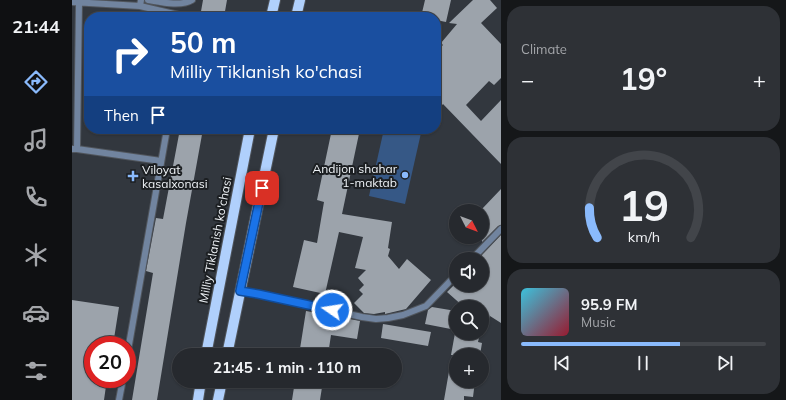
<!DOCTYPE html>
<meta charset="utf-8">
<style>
:root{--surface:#26292e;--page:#2e3136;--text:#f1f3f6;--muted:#a4a6aa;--line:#42454a;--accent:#8abafc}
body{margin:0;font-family:Mulish,sans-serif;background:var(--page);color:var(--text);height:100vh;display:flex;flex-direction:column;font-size:15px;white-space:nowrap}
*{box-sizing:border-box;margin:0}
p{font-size:13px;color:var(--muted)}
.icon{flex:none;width:22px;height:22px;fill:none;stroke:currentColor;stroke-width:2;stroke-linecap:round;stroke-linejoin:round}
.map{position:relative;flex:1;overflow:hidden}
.side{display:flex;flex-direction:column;gap:6px;padding:6px;background:#151719;width:285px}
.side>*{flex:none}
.top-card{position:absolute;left:12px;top:12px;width:357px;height:122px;border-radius:16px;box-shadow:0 1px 3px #0004,0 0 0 1px var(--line);background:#1a4fa0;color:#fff;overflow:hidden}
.needle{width:26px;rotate:132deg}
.buttons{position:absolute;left:377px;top:204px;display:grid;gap:8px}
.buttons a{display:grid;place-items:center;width:40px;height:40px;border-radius:50%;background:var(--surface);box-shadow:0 1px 3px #0004,0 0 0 1px var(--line);font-size:20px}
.speed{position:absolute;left:12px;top:336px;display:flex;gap:8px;font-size:20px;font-weight:700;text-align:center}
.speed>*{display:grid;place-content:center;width:52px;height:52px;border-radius:50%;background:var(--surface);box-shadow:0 1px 3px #0004,0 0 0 1px var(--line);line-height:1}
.speed .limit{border:6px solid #d22;background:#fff;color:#111}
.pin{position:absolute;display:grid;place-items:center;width:34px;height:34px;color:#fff;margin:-17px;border-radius:8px;box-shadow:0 2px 6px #0006}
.me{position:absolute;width:44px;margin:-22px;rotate:283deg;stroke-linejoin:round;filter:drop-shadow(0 0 3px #0008)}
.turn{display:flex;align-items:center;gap:14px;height:84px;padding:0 20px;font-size:18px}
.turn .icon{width:52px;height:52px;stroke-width:2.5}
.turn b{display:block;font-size:28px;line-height:34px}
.then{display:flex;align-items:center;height:38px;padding:0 20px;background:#0003;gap:8px;font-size:15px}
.big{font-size:30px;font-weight:700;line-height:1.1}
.side .widget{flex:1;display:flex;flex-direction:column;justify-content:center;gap:6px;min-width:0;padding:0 14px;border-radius:16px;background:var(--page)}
.side .dial{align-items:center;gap:0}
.dial svg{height:104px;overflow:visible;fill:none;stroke:var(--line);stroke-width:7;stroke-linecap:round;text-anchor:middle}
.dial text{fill:var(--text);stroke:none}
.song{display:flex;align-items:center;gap:12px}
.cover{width:48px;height:48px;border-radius:6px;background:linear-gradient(135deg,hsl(190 70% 55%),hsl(350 70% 35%))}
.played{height:4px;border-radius:2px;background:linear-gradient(90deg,var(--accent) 65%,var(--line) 65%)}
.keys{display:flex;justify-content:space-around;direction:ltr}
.heat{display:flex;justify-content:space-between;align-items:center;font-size:22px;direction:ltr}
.trip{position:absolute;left:100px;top:348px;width:230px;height:40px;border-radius:20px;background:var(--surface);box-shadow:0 1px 3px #0004,0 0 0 1px var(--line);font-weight:700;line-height:40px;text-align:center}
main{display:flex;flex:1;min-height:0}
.tabs{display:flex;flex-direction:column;width:72px;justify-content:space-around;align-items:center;background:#0f1012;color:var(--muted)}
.tabs .icon{width:28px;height:28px}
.tabs .on{color:var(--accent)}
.tabs b{font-size:18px;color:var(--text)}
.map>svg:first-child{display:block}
</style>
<main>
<nav class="tabs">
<b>21:44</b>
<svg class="icon on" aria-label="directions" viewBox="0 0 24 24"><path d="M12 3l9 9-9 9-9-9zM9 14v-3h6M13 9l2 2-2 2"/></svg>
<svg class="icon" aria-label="music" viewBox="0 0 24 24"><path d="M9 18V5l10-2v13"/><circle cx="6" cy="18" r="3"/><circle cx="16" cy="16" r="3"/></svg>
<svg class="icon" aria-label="phone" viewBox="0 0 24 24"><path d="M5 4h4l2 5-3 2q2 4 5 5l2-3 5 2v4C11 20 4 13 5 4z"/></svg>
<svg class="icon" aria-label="climate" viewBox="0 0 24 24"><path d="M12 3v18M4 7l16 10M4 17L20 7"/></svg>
<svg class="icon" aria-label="car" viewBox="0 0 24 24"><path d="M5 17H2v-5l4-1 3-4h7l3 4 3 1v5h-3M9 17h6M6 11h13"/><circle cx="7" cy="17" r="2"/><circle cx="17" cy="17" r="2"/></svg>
<svg class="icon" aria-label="filters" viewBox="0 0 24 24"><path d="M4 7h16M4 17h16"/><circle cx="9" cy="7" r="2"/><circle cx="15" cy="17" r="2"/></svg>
</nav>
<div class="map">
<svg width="429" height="400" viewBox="0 0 429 400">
<rect width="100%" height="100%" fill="#32373e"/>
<path fill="#365886" d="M 312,129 L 332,129 L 349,133 L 333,204 L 297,196 Z"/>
<path fill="#9ca3ab" d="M 131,0 L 155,0 L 152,17 L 128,17 Z
M 353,0 L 379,0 L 374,22 L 364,20 L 364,17 L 349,17 Z
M 401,0 L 418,0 L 425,8 L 409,23 L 429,44 L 429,78 L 422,85 L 417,81 L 394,105 L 409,121 L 429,100 L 429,164 L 371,104 L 364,112 L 364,52 L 371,45 L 369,43 L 385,24 L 377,23 Z
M 108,129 L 131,129 L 114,223 L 85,400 L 60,400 L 81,273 L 74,271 L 84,218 L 91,219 Z
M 260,129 L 288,129 L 270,214 L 320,222 L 316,248 L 318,249 L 316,256 L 327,269 L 335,259 L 359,280 L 334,309 L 313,314 L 313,312 L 302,314 L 292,313 L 282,303 L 291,294 L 287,290 L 292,285 L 286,278 L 294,270 L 283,268 L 291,237 L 267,232 L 253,294 L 221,287 L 232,240 L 245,243 L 252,202 L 245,200 Z
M 429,189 L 429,225 L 426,226 L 410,242 L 410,209 Z
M 429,235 L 429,323 L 418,316 L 417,319 L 410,314 L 410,307 L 392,307 L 375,292 L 382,285 L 410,285 L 410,255 Z
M 0,300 L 47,307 L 41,345 L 21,345 L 21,379 L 35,379 L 32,400 L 0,400 Z
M 360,307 L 384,311 L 384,330 L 353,324 L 356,310 Z
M 234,311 L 262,316 L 288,321 L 285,339 L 259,335 L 256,355 L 227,355 Z
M 311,324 L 359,332 L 356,346 L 309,338 Z
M 383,333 L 408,333 L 406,342 L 410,343 L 408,355 L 379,355 Z
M 379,360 L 384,360 L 384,381 L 403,381 L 401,397 L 392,396 L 392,400 L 372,400 Z
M 223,381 L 251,381 L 248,400 L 220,400 Z"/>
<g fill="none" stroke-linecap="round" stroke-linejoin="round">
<defs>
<path id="lane" d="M 76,0 C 88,2 109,7 120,0
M 0,2 L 68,6 L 69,0
M 68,6 L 115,17
M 0,149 L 5,149 L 7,3
M 5,149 L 89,161
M 400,259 L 429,229
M 168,291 L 186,294 L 290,317 L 304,319 L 316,318 L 331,315 L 354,306 L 384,275
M 55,356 L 95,129
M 47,400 L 51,379"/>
<path id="primary" d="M 199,17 L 203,0
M 224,17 L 228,0
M 134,355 L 178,129
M 155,355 L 202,129
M 126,400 L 129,381
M 146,400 L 150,381"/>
</defs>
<use href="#lane" stroke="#50555c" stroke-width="8"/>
<use href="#primary" stroke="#50555c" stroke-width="12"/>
<use href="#lane" stroke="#71849f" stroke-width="6"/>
<use href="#primary" stroke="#b0d0fc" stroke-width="10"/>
</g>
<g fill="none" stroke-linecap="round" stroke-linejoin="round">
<defs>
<path id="route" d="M 190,188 L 168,291 L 186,294 L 260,310"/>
</defs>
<use href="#route" stroke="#114b97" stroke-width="10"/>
<use href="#route" stroke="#1a73e8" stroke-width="7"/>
</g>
<g fill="#8abafc" stroke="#1c1f22" stroke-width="1.5">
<circle cx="333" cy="175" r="4"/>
<path d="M59 170h4v4h4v4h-4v4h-4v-4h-4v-4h4z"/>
</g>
<g text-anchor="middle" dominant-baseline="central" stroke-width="4" stroke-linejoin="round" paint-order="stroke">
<g font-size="12" fill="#eff3f7" stroke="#1c1f22" text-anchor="end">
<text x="325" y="168">Andijon shahar<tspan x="325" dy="14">1-maktab</tspan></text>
<text x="70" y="169" text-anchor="start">Viloyat<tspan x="70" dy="14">kasalxonasi</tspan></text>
</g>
<g font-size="12" fill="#eff3f7" stroke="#1c1f22">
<text transform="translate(143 240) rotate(-79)">Milliy Tiklanish ko'chasi</text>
</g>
</g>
</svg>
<div class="buttons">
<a><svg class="needle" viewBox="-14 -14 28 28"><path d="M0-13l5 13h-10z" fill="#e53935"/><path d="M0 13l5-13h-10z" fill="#a4a6aa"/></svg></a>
<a><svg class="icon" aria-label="sound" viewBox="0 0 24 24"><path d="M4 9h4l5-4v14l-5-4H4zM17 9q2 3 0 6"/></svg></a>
<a><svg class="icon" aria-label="search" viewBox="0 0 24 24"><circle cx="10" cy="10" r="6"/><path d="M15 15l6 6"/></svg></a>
<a>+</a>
</div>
<div class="speed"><div class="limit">20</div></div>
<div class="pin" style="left:190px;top:188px;background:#d93025"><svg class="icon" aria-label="arrive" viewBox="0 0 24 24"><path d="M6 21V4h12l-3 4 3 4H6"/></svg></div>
<svg class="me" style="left:260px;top:310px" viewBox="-20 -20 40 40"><circle r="17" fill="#1a73e8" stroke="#fff" stroke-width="3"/><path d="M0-11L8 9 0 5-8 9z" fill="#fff"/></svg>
<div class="trip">21:45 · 1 min · 110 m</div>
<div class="top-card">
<div class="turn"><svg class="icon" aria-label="right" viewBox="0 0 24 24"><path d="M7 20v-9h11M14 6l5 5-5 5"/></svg><div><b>50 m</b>Milliy Tiklanish ko'chasi</div></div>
<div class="then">Then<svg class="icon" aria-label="arrive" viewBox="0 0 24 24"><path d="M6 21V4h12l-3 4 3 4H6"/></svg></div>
</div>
</div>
<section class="side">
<div class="widget"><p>Climate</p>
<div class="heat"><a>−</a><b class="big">19°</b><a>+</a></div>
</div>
<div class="widget dial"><svg viewBox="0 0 100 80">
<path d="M14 69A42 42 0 1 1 86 69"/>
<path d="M14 69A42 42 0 0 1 8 46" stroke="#8abafc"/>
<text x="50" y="56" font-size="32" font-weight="700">19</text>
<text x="50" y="72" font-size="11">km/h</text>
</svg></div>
<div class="widget">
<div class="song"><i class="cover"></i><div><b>95.9 FM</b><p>Music</p></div></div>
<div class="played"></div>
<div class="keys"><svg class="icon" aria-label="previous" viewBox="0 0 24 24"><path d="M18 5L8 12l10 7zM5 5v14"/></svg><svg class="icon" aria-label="pause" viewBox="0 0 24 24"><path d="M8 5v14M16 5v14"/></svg><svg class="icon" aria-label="next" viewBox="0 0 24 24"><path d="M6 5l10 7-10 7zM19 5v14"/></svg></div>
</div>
</section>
</main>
